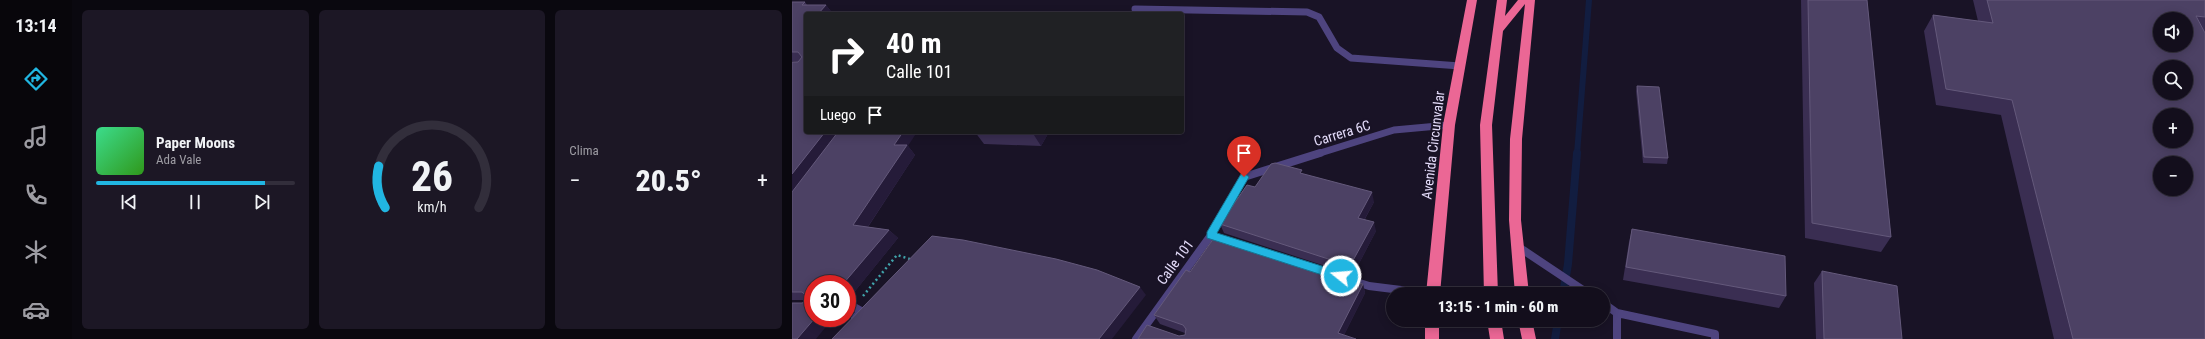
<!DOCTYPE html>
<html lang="es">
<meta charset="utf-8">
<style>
:root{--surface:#130e1c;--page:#1c1725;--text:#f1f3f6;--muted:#9d9ca3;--line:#322e3b;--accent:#21b6e2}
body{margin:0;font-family:"Roboto Condensed",sans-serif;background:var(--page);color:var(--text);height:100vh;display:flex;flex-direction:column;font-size:15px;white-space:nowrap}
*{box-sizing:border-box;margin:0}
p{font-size:13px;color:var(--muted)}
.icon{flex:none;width:22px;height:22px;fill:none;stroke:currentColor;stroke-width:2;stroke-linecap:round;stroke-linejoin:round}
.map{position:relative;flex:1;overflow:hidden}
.drawer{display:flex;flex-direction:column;gap:10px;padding:10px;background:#0a080f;width:720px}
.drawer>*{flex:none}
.banner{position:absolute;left:12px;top:12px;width:380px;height:122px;border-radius:4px;box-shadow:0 2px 10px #0003,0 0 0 1px var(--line);background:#202124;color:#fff;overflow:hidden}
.controls{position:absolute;left:1361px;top:12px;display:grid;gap:8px}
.controls a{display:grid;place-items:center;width:40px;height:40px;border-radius:50%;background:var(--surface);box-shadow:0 2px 10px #0003,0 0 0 1px var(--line);font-size:20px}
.speed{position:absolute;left:12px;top:275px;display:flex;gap:8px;font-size:20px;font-weight:700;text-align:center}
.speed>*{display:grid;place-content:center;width:52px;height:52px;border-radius:50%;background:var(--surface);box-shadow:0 2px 10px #0003,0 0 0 1px var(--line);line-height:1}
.speed .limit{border:6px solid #d22;background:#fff;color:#111}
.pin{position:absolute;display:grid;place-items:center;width:34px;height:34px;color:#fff;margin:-41px -17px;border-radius:50% 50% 50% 0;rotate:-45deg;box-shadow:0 0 4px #0007}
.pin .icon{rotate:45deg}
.me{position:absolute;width:44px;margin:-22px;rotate:287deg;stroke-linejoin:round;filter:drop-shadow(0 0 3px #0008)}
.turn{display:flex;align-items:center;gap:14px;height:84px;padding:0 16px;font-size:18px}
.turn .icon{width:52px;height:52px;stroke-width:2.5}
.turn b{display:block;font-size:28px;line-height:34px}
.then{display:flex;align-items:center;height:38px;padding:0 16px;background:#0003;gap:8px;font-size:15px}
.big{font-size:30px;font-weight:800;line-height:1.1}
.drawer .card{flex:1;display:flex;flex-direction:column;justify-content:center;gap:6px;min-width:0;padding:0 14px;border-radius:6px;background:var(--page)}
.drawer .dial{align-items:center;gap:0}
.dial svg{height:104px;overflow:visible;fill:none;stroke:var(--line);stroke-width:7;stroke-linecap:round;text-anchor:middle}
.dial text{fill:var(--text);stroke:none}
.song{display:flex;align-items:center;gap:12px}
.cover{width:48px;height:48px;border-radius:6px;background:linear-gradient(135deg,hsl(150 70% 55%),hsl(110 70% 35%))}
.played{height:4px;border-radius:2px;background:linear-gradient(90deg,var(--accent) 85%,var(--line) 85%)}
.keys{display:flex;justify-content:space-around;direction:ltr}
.heat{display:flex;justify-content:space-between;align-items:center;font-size:22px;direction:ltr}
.drawer .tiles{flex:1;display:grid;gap:10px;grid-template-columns:repeat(3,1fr)}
.trip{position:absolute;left:594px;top:287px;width:224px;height:40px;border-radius:20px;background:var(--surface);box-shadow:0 2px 10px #0003,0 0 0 1px var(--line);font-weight:800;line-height:40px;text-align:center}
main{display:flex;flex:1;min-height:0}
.tabs{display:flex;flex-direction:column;width:72px;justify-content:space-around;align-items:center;background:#08060b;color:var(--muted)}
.tabs .icon{width:28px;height:28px}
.tabs .current{color:var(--accent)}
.tabs b{font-size:18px;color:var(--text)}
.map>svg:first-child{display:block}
</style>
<main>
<nav class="tabs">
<b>13:14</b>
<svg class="icon current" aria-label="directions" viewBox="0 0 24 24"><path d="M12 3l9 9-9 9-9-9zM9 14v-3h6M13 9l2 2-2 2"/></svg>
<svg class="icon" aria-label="music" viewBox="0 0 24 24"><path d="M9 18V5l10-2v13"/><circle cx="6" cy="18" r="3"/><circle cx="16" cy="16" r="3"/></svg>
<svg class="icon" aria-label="phone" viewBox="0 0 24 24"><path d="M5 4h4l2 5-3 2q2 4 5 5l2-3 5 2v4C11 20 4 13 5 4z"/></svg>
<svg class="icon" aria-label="climate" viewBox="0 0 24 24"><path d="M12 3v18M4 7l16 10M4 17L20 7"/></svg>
<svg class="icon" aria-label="car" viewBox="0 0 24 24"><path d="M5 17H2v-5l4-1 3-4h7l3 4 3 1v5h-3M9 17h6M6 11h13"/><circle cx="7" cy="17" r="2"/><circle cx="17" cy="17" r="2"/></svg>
</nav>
<section class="drawer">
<div class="tiles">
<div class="card">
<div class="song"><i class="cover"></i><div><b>Paper Moons</b><p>Ada Vale</p></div></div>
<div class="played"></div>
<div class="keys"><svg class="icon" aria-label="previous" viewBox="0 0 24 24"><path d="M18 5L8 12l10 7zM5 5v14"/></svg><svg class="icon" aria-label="pause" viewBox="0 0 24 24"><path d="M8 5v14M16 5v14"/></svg><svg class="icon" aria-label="next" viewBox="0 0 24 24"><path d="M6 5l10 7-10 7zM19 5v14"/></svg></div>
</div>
<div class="card dial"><svg viewBox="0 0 100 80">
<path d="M14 69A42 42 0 1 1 86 69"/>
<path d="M14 69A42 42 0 0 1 9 37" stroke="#21b6e2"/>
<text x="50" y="56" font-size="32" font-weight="700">26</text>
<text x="50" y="72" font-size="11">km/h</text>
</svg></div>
<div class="card"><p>Clima</p>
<div class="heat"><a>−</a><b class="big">20.5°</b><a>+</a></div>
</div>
</div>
</section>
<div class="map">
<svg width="1413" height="339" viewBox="0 0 1413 339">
<rect width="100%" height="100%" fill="#191326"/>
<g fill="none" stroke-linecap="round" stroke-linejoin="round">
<path stroke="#121d40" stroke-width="6" d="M 785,154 L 797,0"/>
<path stroke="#121d40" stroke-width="8" d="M 771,294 L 776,264 L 785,153
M 763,339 L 766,320"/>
<path stroke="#40a4ab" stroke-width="2.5" stroke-dasharray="2 3" stroke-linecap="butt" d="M 71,296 L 105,255 L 121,260"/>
<path stroke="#4e447f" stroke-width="7" d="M 343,9 L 515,12 L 527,17 L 545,48 L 559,58 L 668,66"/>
<path stroke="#4e447f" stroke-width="8" d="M 725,246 L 797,294
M 811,303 L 825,313 L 825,339
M 825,313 L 923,334 L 923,339"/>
<path stroke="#4e447f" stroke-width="7" d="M 525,154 L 602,130 L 657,125"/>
<path stroke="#4e447f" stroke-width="8" d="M 543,275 L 577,286 L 641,294
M 55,307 L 62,307 L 69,311 L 63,318
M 344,339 L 419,235 L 452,177 L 528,153"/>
<path fill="#eb6795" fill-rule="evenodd" d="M 675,0 L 685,0 L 663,125 L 648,294 L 634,294 L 651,125 Z
M 705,0 L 715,0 L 713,16 L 726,0 L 743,0 L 730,139 L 729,220 L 737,294 L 723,294 L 717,220 L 718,139 L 733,4 L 711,31 L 700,125 L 706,294 L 692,294 L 688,125 Z
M 633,320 L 647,320 L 647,339 L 633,339 Z
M 695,320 L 709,320 L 712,339 L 698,339 Z
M 726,320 L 740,320 L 744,339 L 730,339 Z"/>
</g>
<path fill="#3a2e52" d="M 1009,0 L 1075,0 L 1099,237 L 1089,252 L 1013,238 Z
M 1181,0 L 1413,0 L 1413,339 L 1262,339 L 1209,115 L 1144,105 L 1132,31 L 1141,15 L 1186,21 Z
M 0,2 L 13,2 L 15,5 L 34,5 L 41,14 L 14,14 L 14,132 L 116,146 L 123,155 L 76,227 L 97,230 L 106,238 L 55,301 L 55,284 L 10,303 L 15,300 L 0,300 L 0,62 L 6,61 L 0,61 Z
M 845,86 L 876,158 L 875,164 L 851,163 L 844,91 Z
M 183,132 L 257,132 L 249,146 L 192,144 Z
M 511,174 L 582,202 L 573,219 L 584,231 L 561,275 L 432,233 L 428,224 Z
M 840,229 L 994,296 L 987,308 L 831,280 L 837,242 Z
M 1030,271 L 1110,339 L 1024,339 L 1022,283 Z
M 398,272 L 554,279 L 571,284 L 573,293 L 552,335 L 387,336 L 393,335 L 393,333 L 368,324 L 362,315 Z"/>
<path fill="#251b39" d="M 34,5 L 41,14 L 26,14 Z
M 33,132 L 50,132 L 0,196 L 0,174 Z
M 111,132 L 125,132 L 116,146 L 123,155 L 71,234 L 61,225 L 102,145 Z
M 240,132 L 257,132 L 249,146 Z
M 580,192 L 582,202 L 568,227 L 566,218 Z
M 582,222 L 584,231 L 561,275 L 558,266 Z
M 97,230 L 106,238 L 55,301 L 55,284 L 51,284 Z
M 571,284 L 573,293 L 550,339 L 546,333 Z
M 348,287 L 354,295 L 320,339 L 307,339 Z
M 23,318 L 41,318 L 24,339 L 5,339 Z"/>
<path fill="#4c4164" stroke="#64597b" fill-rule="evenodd" d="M 1016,0 L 1075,0 L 1099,237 L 1020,223 Z
M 1195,0 L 1413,0 L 1413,17 L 1404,16 L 1413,33 L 1413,339 L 1281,339 L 1220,100 L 1154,89 L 1141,15 L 1201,23 ZM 1368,19 L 1394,19 L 1394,45 L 1368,45 ZM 1368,67 L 1394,67 L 1394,93 L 1368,93 ZM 1368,115 L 1394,115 L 1394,141 L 1368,141 ZM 1368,163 L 1394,163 L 1394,189 L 1368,189 Z
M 0,2 L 13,2 L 10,5 L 34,5 L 26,14 L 14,14 L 14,132 L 33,132 L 0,174 L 0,62 L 6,62 L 10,57 L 6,52 L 0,52 Z
M 845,86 L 867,87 L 876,158 L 852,157 Z
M 46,132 L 111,132 L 102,145 L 115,145 L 61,225 L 97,230 L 51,284 L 21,284 L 21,318 L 23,318 L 5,339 L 0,339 L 0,303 L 10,303 L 15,301 L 16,297 L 10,292 L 0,292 L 0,192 Z
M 483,163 L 510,170 L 508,173 L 580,192 L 566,218 L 582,222 L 558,266 L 428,224 L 455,185 L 463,187 L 479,164 Z
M 840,229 L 993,256 L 994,296 L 834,267 Z
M 424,235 L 553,276 L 551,279 L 571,284 L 546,333 L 564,339 L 346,339 L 355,325 L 387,336 L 393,335 L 394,329 L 391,325 L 362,315 L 394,270 L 398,272 Z
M 140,236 L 171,240 L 264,259 L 305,270 L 348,287 L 307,339 L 40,339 Z
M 1030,271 L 1105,286 L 1110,339 L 1032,339 Z"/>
<path fill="#21b6e2" stroke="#157693" d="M 452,173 L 457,177 L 425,233 L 552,273 L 552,280 L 549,281 L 415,238 L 415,232 L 449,174 Z"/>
<g text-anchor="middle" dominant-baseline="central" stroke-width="4" stroke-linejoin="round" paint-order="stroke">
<g font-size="14" fill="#e4dcfa" stroke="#191326">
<text transform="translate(550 133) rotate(-17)">Carrera 6C</text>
<text transform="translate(641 145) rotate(-83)">Avenida Circunvalar</text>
<text transform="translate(383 262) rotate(-54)">Calle 101</text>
</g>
</g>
</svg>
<div class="controls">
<a><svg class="icon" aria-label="sound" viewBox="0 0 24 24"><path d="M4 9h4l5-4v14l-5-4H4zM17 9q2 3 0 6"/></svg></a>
<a><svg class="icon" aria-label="search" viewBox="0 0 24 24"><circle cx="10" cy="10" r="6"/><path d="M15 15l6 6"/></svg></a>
<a>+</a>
<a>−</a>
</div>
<div class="speed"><div class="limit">30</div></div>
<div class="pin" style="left:452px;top:177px;background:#d93025"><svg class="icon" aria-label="arrive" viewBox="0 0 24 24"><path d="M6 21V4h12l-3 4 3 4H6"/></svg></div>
<svg class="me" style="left:549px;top:276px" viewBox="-20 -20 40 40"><circle r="17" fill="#21b6e2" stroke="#fff" stroke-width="3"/><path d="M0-11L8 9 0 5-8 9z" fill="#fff"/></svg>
<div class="trip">13:15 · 1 min · 60 m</div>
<div class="banner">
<div class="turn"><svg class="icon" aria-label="right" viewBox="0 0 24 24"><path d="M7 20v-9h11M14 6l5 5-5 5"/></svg><div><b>40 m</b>Calle 101</div></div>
<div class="then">Luego<svg class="icon" aria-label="arrive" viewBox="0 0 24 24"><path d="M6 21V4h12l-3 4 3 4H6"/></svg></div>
</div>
</div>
</main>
